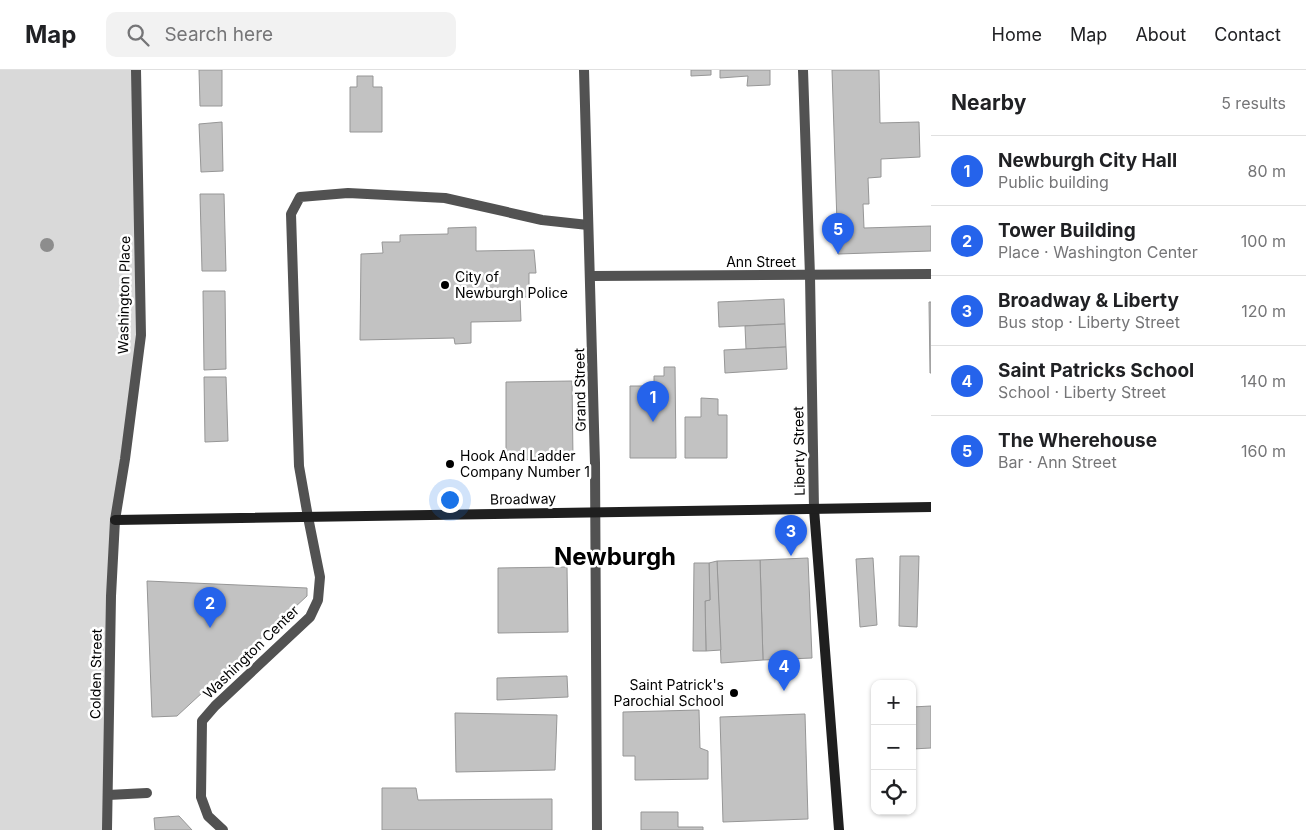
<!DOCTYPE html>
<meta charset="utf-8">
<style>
body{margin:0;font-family:Inter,sans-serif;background:#f2f2f2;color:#202124}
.controls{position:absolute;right:15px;bottom:15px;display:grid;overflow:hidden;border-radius:10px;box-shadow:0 1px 4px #0004}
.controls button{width:45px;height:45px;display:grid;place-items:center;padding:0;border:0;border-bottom:1px solid #e0e0e0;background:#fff;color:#202124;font:25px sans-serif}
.you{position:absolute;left:449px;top:429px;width:18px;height:18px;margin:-12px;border:4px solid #fff;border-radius:50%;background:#1a73e8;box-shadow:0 0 0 8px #1a73e833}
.badge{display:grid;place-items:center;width:32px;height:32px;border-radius:50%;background:#2563eb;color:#fff;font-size:16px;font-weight:700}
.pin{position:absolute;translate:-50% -41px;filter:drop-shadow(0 1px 2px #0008)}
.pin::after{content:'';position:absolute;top:26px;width:18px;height:15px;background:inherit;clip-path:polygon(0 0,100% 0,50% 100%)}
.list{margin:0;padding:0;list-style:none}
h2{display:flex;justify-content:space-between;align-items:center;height:65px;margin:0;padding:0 20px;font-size:21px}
h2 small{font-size:16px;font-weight:400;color:#757577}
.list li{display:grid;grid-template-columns:32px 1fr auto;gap:15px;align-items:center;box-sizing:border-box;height:70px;padding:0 20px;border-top:1px solid #e0e0e0}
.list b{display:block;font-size:19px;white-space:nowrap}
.list p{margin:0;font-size:16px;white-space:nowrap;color:#757577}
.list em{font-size:16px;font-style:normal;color:#757577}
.icon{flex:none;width:28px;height:28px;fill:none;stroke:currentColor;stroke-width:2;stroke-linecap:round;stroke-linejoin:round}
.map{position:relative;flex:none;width:931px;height:760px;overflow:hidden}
header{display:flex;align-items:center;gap:30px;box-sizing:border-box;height:70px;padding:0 25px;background:#fff;border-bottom:1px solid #e0e0e0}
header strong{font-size:24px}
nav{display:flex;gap:28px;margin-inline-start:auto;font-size:18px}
.search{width:350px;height:45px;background:#f2f2f2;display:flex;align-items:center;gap:12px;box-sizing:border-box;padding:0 18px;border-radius:10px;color:#757577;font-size:19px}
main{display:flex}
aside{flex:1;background:#fff}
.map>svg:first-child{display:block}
</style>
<header>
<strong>Map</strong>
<div class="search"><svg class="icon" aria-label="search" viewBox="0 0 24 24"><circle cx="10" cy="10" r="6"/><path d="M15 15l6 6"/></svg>Search here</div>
<nav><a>Home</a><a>Map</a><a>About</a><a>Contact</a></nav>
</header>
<main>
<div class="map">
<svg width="931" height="760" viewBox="0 0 931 760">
<rect width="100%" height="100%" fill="#fff"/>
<polygon fill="#d9d9d9" points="0,0 136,0 141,265 115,450 107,760 0,760"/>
<g fill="#c2c2c2" stroke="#969696">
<polygon points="199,0 222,0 222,36 200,36"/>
<polygon points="691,0 711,0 711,5 691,6"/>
<polygon points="720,0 770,0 770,15 747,16 748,6 720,8"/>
<polygon points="832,0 879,0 880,53 919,52 920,87 881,89 881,107 868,108 869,134 863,134 864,158 931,156 931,181 838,184"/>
<polygon points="357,6 373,6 373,17 382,17 382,62 350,62 350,17 357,17"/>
<polygon points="222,52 223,101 201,102 199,54"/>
<polygon points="200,124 224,124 226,201 202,201"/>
<polygon points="476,157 476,181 534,180 536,203 529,203 529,227 520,227 521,251 471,252 471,273 455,274 454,268 360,270 361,184 383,183 382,172 400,172 400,165 448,164 448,158"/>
<polygon points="203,221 225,221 226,299 204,300"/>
<polygon points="784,229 785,254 719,257 718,232"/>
<polygon points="929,232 931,232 931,303 930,303"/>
<polygon points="785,254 786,277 746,279 745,256"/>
<polygon points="786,277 787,299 725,303 724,280"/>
<polygon points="664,297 675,297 676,388 630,388 630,316 654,316 654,306 664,306"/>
<polygon points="204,307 226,307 228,371 205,372"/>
<polygon points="572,311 573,389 506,390 506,312"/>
<polygon points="701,328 718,329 718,345 727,345 727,388 685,388 685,347 701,347"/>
<polygon points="900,486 919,486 917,557 899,556"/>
<polygon points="808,488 812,588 763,590 760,490"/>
<polygon points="873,488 877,555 860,557 856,489"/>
<polygon points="760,490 763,590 721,593 717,491"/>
<polygon points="717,491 721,580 706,581 705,531 710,530 709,493"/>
<polygon points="694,493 709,493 710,530 705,531 706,581 693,581"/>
<polygon points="567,497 568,562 498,563 498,498"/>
<polygon points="147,511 307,518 307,526 177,646 152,647"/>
<polygon points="567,606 568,627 497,630 497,608"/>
<polygon points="931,636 931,678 912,679 912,637"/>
<polygon points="699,640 700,678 708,681 708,709 635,710 635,686 623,686 623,642"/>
<polygon points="455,643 557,645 555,700 456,702"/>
<polygon points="805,644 808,749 723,752 720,647"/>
<polygon points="382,718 416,718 418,730 552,729 552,760 382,760"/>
<polygon points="641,742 678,742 678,757 703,757 703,760 641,760"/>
<polygon points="179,746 192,760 155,760 154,748"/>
</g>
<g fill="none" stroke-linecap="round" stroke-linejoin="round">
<g stroke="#525252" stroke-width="10">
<polyline points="308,447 299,396 291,144 300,127 348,123 445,128 542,150 588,155"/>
<polyline points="108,725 147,723"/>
</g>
<g stroke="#525252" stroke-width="10">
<polyline points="584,0 595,393 597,760"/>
<polyline points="803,0 810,206 814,439"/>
<polyline points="591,206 931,204"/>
<polyline points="107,760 111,526 115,450 125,389 141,265 136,0"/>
<polyline points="223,760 208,746 201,727 202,651 215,636 310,547 318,530 320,507 308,447"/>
</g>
<g stroke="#1f1f1f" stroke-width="10">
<polyline points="814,439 839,760"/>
<polyline points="115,450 931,437"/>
</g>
</g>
<circle fill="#8d8d8d" cx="47" cy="175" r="7"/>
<g fill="#000" stroke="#fff" stroke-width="2">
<circle cx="445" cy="215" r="5"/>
<circle cx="450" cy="394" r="5"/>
<circle cx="734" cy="623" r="5"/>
</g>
<g text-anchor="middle" stroke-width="5" stroke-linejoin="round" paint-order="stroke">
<g font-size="14" fill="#000" stroke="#fff">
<text x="761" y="197">Ann Street</text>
<text transform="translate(124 225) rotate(-89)" y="5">Washington Place</text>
<text transform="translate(580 320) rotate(-91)" y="5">Grand Street</text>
<text transform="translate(799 381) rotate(-91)" y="5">Liberty Street</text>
<text transform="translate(523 429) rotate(-1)" y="5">Broadway</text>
<text transform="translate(251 582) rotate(-44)" y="5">Washington Center</text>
<text transform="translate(96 604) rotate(-89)" y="5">Сolden Street</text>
</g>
<g font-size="14" fill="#000" stroke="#fff" text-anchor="start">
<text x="455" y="212">City of<tspan x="455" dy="16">Newburgh Police</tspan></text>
<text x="460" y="391">Hook And Ladder<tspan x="460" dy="16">Company Number 1</tspan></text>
<text x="724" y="620" text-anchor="end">Saint Patrick's<tspan x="724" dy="16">Parochial School</tspan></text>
</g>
<g font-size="24" font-weight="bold" fill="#000" stroke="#fff">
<text x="615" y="495">Newburgh</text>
</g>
</g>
</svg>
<div class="controls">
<button>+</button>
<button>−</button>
<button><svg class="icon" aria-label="locate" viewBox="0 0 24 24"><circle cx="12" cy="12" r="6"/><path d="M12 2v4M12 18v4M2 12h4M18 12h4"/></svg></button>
</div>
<div class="you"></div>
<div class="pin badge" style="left:653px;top:352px">1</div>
<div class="pin badge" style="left:210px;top:558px">2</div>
<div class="pin badge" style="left:791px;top:486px">3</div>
<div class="pin badge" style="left:784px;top:621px">4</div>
<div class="pin badge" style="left:838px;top:184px">5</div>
</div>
<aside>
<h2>Nearby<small>5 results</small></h2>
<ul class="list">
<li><span class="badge">1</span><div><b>Newburgh City Hall</b><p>Public building</p></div><em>80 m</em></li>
<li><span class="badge">2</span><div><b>Tower Building</b><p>Place · Washington Center</p></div><em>100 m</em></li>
<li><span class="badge">3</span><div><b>Broadway &amp; Liberty</b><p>Bus stop · Liberty Street</p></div><em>120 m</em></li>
<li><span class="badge">4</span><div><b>Saint Patricks School</b><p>School · Liberty Street</p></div><em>140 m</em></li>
<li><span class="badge">5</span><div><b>The Wherehouse</b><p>Bar · Ann Street</p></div><em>160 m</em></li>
</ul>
</aside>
</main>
